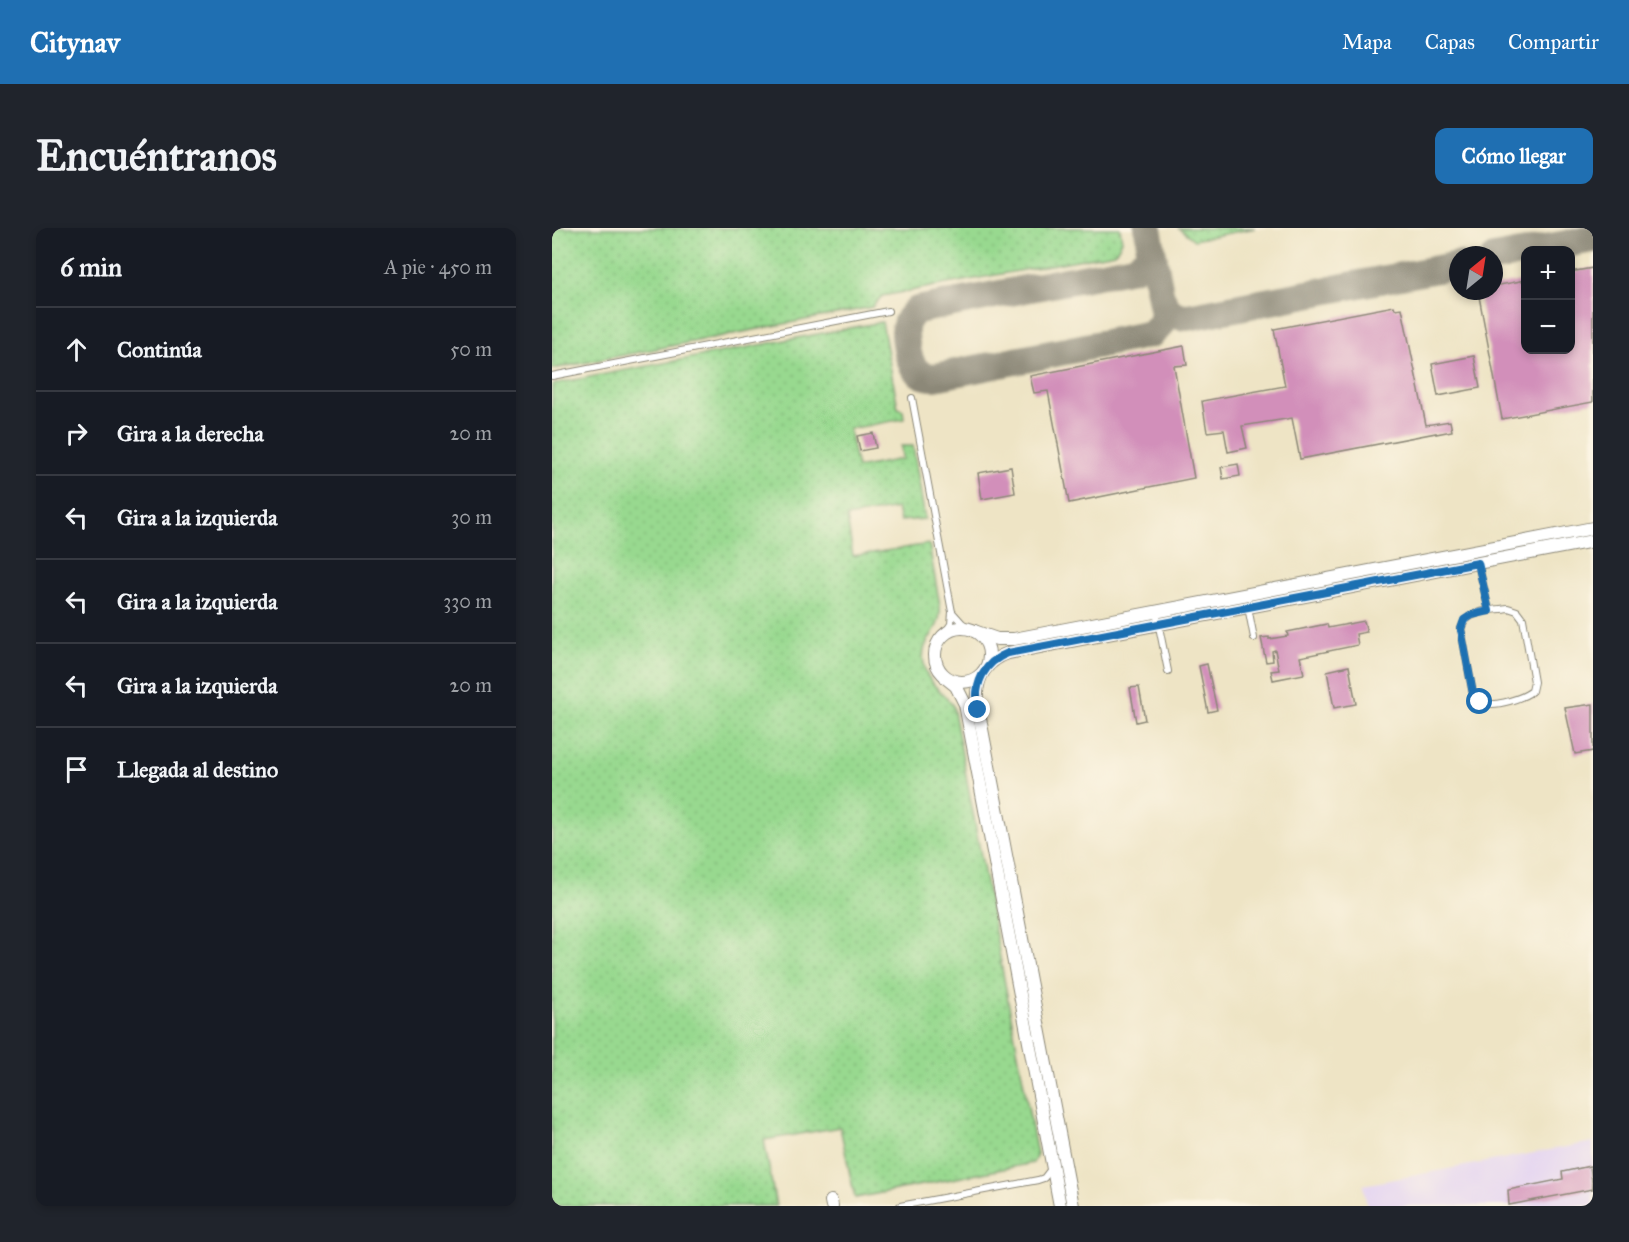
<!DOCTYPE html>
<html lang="es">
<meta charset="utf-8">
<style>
body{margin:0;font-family:"IM FELL Great Primer",serif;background:#20242c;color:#f1f3f6}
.controls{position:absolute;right:18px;top:18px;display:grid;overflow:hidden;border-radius:12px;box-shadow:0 3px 9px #0003}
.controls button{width:54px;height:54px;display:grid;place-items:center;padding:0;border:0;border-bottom:2px solid #363941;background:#171b24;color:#f1f3f6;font:30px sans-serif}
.compass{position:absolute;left:897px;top:18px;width:54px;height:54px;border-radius:50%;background:#171b24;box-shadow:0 3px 9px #0003;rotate:30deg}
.stop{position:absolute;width:18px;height:18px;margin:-14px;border:4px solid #1f6fb2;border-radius:50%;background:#fff}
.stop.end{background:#1f6fb2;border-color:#fff;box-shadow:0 2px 6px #0008}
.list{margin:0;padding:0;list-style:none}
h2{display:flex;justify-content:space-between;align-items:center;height:78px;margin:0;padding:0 24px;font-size:26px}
h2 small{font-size:20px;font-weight:400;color:#9ea1a6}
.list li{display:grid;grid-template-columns:39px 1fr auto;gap:18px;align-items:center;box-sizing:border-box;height:84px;padding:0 24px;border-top:2px solid #363941}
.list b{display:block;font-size:22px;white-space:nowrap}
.list em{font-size:20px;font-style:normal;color:#9ea1a6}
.icon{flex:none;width:33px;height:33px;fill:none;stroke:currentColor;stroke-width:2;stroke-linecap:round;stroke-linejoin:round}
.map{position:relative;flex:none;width:1041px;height:978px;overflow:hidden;border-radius:12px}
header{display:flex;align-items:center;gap:36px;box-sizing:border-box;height:84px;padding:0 30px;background:#1f6fb2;color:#fff}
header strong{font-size:28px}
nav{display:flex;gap:33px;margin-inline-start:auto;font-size:21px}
.intro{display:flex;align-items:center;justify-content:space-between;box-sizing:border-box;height:144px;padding:0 36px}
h1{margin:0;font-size:42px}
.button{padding:15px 27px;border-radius:12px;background:#1f6fb2;color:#fff;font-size:21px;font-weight:700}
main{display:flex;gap:36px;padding:0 36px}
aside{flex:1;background:#171b24;border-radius:12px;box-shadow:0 3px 9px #0003}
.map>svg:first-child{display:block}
</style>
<header>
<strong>Citynav</strong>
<nav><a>Mapa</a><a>Capas</a><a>Compartir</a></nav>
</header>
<div class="intro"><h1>Encuéntranos</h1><a class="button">Cómo llegar</a></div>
<main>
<aside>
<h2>6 min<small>A pie · 450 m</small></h2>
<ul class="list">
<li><svg class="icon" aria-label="ahead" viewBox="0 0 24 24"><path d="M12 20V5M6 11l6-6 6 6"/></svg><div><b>Continúa</b></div><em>50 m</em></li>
<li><svg class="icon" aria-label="right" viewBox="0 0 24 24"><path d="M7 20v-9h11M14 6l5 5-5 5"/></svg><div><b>Gira a la derecha</b></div><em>20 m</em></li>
<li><svg class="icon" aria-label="left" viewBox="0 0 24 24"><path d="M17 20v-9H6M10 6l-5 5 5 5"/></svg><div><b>Gira a la izquierda</b></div><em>30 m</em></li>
<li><svg class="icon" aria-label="left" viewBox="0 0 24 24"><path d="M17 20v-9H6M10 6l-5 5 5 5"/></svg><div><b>Gira a la izquierda</b></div><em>330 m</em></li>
<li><svg class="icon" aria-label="left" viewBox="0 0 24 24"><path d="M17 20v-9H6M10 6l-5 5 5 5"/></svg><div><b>Gira a la izquierda</b></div><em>20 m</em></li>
<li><svg class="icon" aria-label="arrive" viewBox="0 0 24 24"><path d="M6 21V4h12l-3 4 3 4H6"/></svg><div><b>Llegada al destino</b></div></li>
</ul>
</aside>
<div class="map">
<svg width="1041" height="978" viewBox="0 0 1041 978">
<defs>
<pattern id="green-dots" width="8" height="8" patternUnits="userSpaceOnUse" patternTransform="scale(1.5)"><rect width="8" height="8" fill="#98d98f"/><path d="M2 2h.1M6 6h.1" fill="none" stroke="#83ba7c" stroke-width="1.8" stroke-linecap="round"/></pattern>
</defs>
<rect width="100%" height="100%" fill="#fcf5e5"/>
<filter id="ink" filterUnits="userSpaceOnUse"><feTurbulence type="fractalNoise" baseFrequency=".0167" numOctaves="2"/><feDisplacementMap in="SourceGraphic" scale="12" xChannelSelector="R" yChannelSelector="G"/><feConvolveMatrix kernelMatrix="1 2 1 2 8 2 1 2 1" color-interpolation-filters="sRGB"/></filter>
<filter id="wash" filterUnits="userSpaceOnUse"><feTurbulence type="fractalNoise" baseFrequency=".008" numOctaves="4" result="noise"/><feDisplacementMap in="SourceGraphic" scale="24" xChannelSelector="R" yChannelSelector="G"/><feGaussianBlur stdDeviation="1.35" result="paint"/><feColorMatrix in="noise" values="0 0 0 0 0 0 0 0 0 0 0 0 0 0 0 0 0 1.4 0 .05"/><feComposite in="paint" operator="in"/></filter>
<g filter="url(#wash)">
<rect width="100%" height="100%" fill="#eee4c5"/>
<polygon fill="#e3d3f2" points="1041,914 1041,978 815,978 811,957"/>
<g fill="url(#green-dots)" stroke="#62825d" stroke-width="1.5">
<polygon points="0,0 568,0 570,13 563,25 330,68 320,79 0,141"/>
<polygon points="627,0 703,0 642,12"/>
<path d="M330 94 346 180 351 182 352 191 297 201 305 240 350 231 349 218H361L373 291 348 293 345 280 295 289 301 328 377 316C380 333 383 350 386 367 387 372 389 379 388 385 387 407 365 412 373 441 377 457 393 465 401 478L485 927 481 935 303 970 288 899 212 912 224 978H0V156Z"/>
</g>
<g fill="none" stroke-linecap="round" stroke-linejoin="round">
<g stroke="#8c8878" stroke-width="28">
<path d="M596 0 612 86 609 97 599 106 383 149C364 149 359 138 355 121 352 105 350 93 365 82L582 40 595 31 599 15"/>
<polyline points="982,22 1041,11"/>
<polyline points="942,30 974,24"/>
<path d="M611 72C615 84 624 89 636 89L906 37"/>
</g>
</g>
<g id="blocks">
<g fill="#d28fba">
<polygon points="1041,40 1041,174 950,191 926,63 942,63 942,58 974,52 974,122 1018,122 1018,44"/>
<polygon points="842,78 843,81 850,80 874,197 898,193 900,203 884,206 884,205 748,231 740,190 690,198 695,220 676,224 672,202 655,204 650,173 733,158 722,101"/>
<polygon points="632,118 635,137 622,138 642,250 517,275 496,163 482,165 478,148"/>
<polygon points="922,128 928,160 886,168 880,136"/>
<polygon points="321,205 324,220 308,223 305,208"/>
<polygon points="686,236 688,248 671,251 669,239"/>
<polygon points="459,239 463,265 430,271 426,245"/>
<polygon points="812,393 815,404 804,406 806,417 748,429 752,446 721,452 719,443 727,442 723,422 720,423 721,433 714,434 709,410 717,409 717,411 736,408 735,404 775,396 776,400"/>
<polygon points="655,436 665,482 656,484 647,438"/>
<polygon points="797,438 804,476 782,480 775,443"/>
<polygon points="587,459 593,492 584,494 578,460"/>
<polygon points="1041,476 1041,523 1023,526 1013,480"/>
<polygon points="1038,938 1041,961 957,977 956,962 1011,951 1010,944"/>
</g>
</g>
</g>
<g filter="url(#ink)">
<use href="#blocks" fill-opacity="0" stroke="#8c8878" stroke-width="1.5"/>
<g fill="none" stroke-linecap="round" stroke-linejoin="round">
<defs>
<g id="service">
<polyline points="0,148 336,83"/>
<polyline points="360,170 400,384 399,396 390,409"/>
<polyline points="926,335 937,383"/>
<polyline points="696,379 702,410"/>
<path d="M956 380 965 383 971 391 982 454 980 463C971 470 944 479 933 475 928 474 925 470 921 466L909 401C915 381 938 383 956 380Z"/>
<polyline points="604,384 616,443"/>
<polyline points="401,385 410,395 422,403"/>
<polyline points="348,978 486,952 492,950 499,941"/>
</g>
<g id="minor">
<circle cx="410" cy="427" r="27"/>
<polyline points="422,403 445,411 462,411 1041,300"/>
<polyline points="394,450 404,458 413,476 508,978"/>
<polyline points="279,973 280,978"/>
<path d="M521 978 425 475C423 451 434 433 456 425L1041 313"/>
</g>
</defs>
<use href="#service" stroke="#8c8878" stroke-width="8"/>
<use href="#minor" stroke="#8c8878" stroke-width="14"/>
<use href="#service" stroke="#fff" stroke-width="6"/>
<use href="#minor" stroke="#fff" stroke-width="12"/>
</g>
</g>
<g fill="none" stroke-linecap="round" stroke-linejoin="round" filter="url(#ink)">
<path stroke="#1f6fb2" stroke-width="8" d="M426 482C421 456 432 434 456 425L926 335 937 383 920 387 912 392 909 401 921 466 928 474"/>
</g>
</svg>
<div class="controls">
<button>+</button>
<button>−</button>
</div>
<svg class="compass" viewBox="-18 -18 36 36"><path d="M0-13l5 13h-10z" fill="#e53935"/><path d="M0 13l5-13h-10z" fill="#9ea1a6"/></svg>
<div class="stop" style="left:928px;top:474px"></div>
<div class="stop end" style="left:426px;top:482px"></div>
</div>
</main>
